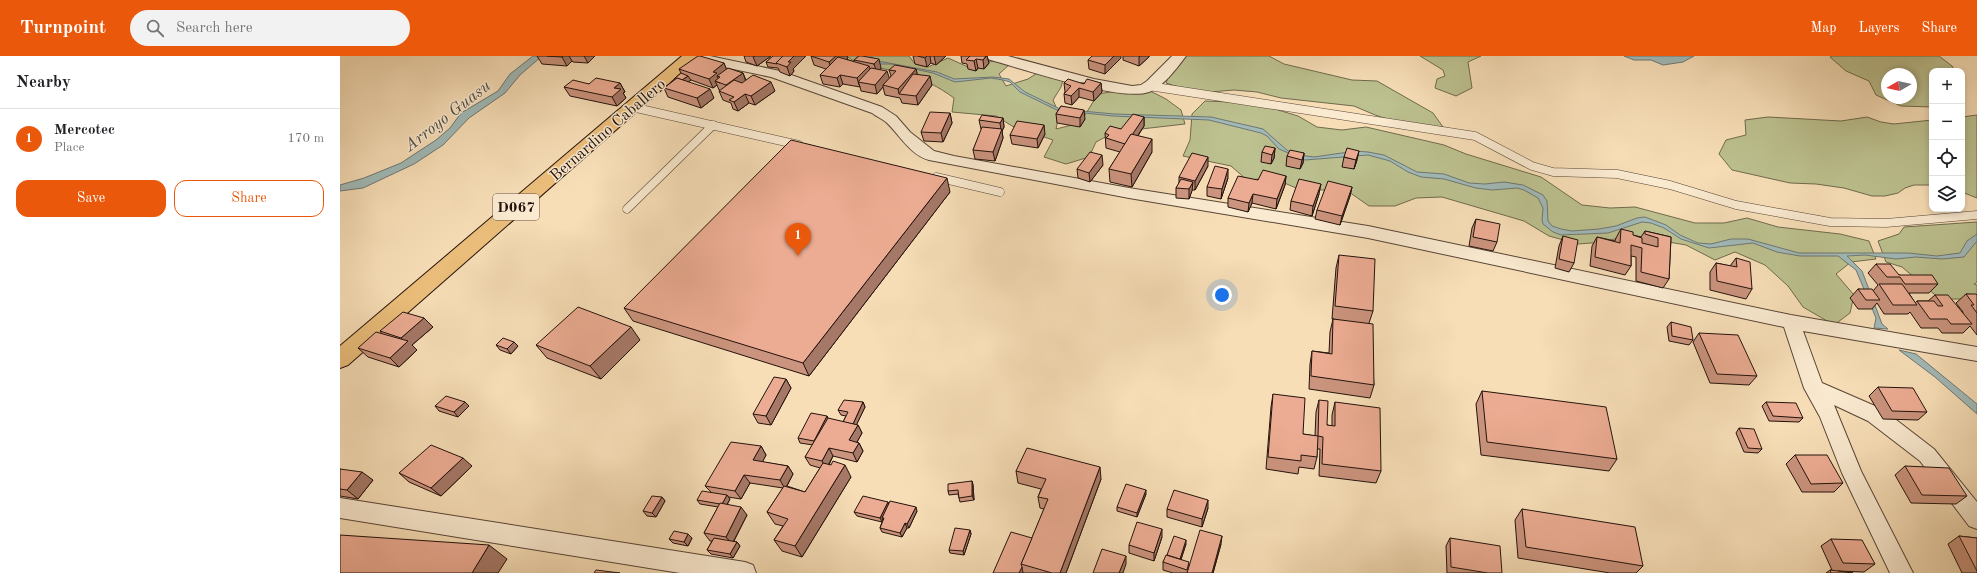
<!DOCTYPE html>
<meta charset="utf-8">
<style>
body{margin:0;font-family:"Old Standard TT",serif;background:#f2f2f2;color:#202124}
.controls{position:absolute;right:12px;top:12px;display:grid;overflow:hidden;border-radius:8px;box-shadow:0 2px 6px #0003}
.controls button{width:36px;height:36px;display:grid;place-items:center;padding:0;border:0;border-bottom:1px solid #e0e0e0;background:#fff;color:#202124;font:20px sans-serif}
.compass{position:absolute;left:1541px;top:12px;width:36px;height:36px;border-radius:50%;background:#fff;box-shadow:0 2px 6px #0003;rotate:261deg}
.you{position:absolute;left:882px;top:239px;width:14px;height:14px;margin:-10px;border:3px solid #fff;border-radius:50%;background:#1a73e8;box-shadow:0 0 0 6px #1a73e833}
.badge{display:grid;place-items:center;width:26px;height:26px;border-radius:50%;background:#ea580c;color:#fff;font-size:13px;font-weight:700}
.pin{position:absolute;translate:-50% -33px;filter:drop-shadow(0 1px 2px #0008)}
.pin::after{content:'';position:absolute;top:21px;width:14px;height:12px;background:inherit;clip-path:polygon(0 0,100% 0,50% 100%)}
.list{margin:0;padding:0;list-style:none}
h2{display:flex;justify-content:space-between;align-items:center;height:52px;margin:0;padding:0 16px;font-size:17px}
h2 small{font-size:13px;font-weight:400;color:#757577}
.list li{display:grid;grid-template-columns:26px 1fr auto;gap:12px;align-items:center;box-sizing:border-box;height:60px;padding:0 16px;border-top:1px solid #e0e0e0}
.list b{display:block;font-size:15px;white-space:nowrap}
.list p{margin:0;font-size:13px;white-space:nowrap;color:#757577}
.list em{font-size:13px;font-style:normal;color:#757577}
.actions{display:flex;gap:8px;padding:12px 16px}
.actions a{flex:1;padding:9px 0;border:1px solid #ea580c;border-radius:12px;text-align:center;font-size:14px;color:#ea580c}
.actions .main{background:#ea580c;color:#fff}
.icon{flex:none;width:22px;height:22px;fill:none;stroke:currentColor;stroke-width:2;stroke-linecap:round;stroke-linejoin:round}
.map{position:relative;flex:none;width:1637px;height:517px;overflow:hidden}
header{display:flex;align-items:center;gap:24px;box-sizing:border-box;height:56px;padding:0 20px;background:#ea580c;color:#fff}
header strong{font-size:19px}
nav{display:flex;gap:22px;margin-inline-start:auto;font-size:14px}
.search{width:280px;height:36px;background:#f2f2f2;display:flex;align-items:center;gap:10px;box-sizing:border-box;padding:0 14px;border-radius:22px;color:#757577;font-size:15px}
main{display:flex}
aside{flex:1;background:#fff}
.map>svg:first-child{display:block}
</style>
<header>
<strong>Turnpoint</strong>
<div class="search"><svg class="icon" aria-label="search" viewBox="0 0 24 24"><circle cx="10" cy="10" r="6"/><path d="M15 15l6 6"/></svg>Search here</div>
<nav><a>Map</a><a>Layers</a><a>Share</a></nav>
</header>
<main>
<aside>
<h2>Nearby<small></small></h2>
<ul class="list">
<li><span class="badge">1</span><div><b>Mercotec</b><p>Place</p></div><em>170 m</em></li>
</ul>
<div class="actions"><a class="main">Save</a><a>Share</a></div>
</aside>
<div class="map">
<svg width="1637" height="517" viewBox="0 0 1637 517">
<rect width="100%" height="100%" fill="#f7deb7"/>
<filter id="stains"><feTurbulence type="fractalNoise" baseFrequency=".005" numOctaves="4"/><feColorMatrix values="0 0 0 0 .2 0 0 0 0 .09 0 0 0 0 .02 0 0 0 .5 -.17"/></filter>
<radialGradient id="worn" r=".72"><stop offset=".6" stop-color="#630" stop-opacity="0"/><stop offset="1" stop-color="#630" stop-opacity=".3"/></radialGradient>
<g fill="#bcc18f" stroke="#706a4d" fill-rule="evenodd">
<path d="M507 0H569L575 8 588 11 608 2 628 11 650 5 671 7 659 18 666 30 688 23 705 12 725 17 721 31 713 44 719 58 716 73 740 67 758 38 782 34H808L826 43 841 54 845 68 775 76 756 86 749 101 726 108 704 101 713 84 672 70 656 60 612 56 614 42C599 31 582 22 563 17 550 13 516 10 507 0Z"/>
<polygon points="842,0 929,0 944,8 1012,24 1037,25 1093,57 1103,71 1081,74 1035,59 1014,50 941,42 917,36 894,34 870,36 848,34 826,27 834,8"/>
<polygon points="1080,0 1141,0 1128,6 1132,32 1116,40 1095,32 1097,23 1105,20 1103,14"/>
<path d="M1492 0H1599L1612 10 1615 15H1592V51L1561 50 1536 39 1529 25 1506 15 1490 1ZM1547 18H1571V42H1547Z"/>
<polygon points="865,45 915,47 958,60 977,71 1002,74 1026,71 1104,89 1126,98 1201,121 1242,149 1270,152 1295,151 1355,167 1384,167 1407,162 1438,171 1500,178 1529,185 1536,203 1511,206 1496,218 1514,239 1510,257 1494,269 1463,251 1448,230 1425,209 1395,196 1375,204 1346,189 1287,179 1265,186 1238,188 1209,180 1184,165 1102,141 1076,142 1055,150 1029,150 1009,136 956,132 933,122 907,124 891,110 843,100 850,84 852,58"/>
<polygon points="1637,59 1637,142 1622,136 1622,61"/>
<polygon points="1428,61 1501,65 1527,61 1541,66 1554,68 1592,64 1592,129 1574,129 1565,132 1558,137 1545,140 1532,140 1504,132 1476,128 1450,127 1392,114 1379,98 1386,84 1406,79 1405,64"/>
<polygon points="1637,166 1637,226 1634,228 1637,229 1637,243 1600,243 1562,211 1546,206 1538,185 1559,178 1564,171"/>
</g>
<g fill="#a1bab8" stroke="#6f7773">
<polygon points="193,0 202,0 180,19 165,37 129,62 103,89 74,108 23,132 0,135 0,129 24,122 61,107 96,84 110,72 121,57 158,35 170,18"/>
<polygon points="526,0 530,0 538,5 597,16 614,23 653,21 669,23 685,36 720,53 774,58 871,61 923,73 948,95 966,100 974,101 1016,95 1028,96 1044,99 1077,116 1104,118 1129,127 1145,128 1164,126 1183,129 1203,139 1207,145 1208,165 1212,170 1221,173 1232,175 1259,173 1276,170 1297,162 1305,161 1326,169 1340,179 1358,187 1371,188 1391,183 1408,183 1459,197 1568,197 1597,200 1620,197 1627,185 1637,178 1637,185 1624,201 1602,203 1576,201 1556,203 1525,199 1507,200 1522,215 1542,268 1548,273 1534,272 1536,262 1516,214 1498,200 1460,200 1437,196 1413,187 1369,192 1341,183 1324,172 1311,167 1302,166 1268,177 1221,179 1213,176 1203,168 1202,164 1203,152 1198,142 1184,134 1177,132 1152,134 1136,132 1104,123 1081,121 1068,116 1050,105 1028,99 965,104 939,93 927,80 921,77 869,64 773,60 717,54 680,36 670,26 663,24 651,22 615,26 593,17 551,8 539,8 529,4"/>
<polygon points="1284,0 1354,0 1343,6 1323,9 1311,4 1294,4"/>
<polygon points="1559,294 1576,298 1637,348 1637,358 1595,321"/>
</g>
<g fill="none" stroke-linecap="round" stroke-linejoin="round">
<defs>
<g id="service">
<polyline points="809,30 1135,80 1192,110 1213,116 1277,118 1330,129 1396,149 1490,166 1546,167 1637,159"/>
<polyline points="292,51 459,89"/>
<polyline points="596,121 660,136"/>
<polyline points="287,153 373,69"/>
</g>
<g id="minor">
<path d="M355 0H370L440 15 542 51 556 60 570 76 594 95 614 100 789 132 1028 170 1451 259 1637 291V305L1463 275 1482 327 1542 353 1594 393 1637 446V473L1629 470 1580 405 1528 365 1494 349 1521 415 1573 517H1550L1502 417 1480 361 1464 332 1444 271 1028 182 789 142 589 104C570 99 559 78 546 66 542 63 536 60 532 57L431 21 355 5 353 2Z"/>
<path d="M645 0H668L754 23 792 30 801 29 807 25 832 0H846C837 12 823 31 809 36 779 46 681 12 647 3Z"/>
<polygon points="0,442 405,506 413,509 416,517 340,517 0,462"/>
</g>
<polygon id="primary" points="342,0 360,0 8,309 0,312 0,290"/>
</defs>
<use href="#service" stroke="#584536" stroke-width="9"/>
<use href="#minor" stroke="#584536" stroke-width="2"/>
<use href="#primary" stroke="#23120b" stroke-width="2"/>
<use href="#service" stroke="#faead0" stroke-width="8"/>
<use href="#minor" fill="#faead0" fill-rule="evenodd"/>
<use href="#primary" fill="#ecbf7c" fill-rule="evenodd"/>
</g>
<g fill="#cb947e" stroke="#23120b">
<polygon points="197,0 255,0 248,7 233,6 232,5 227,10 202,8"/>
<polygon points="404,0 431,0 417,10 406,6"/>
<polygon points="433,0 453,13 454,15 450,20 440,16 438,12 428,11 426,6"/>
<polygon points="471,0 508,2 506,3 514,6 514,4 519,0 541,12 540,14 549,22 551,20 549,14 576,13 577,18 592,29 578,49 562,47 560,42 545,39 543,31 537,38 521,35 520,31 503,28 500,31 483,28 480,19 486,13 474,9"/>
<polygon points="573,0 606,0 596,9 591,7 587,11 575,8"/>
<polygon points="621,0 647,0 649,7 644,13 638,12 636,15 628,13 627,8 622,7"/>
<polygon points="783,0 809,0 809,1 799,10 783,4"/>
<polygon points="781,2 765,18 749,13 748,4"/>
<polygon points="384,7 386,13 403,17 406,24 435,35 415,49 409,47 398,55 393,53 391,47 383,44 379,35 380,34 379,34 377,29 373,32 351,24 348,26 374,42 361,52 328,41 324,32 335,24 334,23 341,17 339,13"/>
<polygon points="280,27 285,36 283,37 286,42 277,50 230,40 224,31 249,28"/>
<polygon points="724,27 761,27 762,36 754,45 739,41 732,49 725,47 724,38 725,36"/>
<polygon points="721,50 745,63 740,71 717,67 716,58"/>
<polygon points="610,57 612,67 603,86 584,85 581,76"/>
<polygon points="804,61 804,70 798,80 812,96 792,131 770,126 769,113 780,96 766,92 765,77 781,73"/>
<polygon points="663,62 664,71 662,75 663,82 655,105 635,103 633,94 642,73 641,73 639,64"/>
<polygon points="705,78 698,92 672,88 670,79"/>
<polygon points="935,92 934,102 931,108 921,106 922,96"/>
<polygon points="964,97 963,107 960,113 946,110 947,100"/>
<polygon points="1004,101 1017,104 1014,113 1002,111"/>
<polygon points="763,109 750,126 738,122 737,113"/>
<polygon points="868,110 855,134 852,134 849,143 836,142 836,132 839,128 839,121"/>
<polygon points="946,120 945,129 936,153 912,147 908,156 888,151 888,142 918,124"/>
<polygon points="888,122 881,143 867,140 867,131"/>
<polygon points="1012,131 1010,140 1000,169 975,163 977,154"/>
<polygon points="610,136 469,320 293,265 284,252"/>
<polygon points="979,138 972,160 950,154 951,145"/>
<polygon points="1136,163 1157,186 1153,195 1129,190 1132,172"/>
<polygon points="1281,173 1293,179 1301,181 1305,175 1331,181 1329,223 1323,232 1296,225 1296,201 1291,200 1291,210 1285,219 1250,210 1252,190 1257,181 1275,185 1276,182"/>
<polygon points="1223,180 1234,207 1229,216 1215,212 1219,190"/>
<polygon points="999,199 1033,255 1029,267 1034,329 1030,342 969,333 970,308 972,295 989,297 990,276 993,263 998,264 992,263 996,212"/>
<polygon points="1396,202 1412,233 1406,243 1370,234 1370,216 1376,207 1390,210"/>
<polygon points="1536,208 1559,219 1598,228 1589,237 1569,237 1575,247 1577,245 1588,245 1595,239 1623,257 1623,256 1616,247 1626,238 1637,239 1637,279 1630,270 1623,277 1602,277 1598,272 1581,272 1570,256 1568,258 1544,258 1537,247 1532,253 1518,253 1510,242 1518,233 1533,235 1538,229 1528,217"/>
<polygon points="84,262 93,271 72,289 77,294 59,311 28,301 18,292 42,278 40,275"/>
<polygon points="1331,266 1353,284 1349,289 1329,285 1327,271"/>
<polygon points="1359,277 1417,320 1409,329 1370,327 1353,286"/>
<polygon points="300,284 261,323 207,302 196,289"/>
<polygon points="174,286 178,290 171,298 160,294 156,289"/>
<polygon points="446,323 451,332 431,369 418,367 413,358"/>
<polygon points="1538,331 1587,356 1578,364 1543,363 1529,340"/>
<polygon points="1142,335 1277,403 1269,415 1141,399 1136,348"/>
<polygon points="933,338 963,378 975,380 976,356 979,344 987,369 992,370 992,359 995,346 1041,415 1036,427 979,420 980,393 977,393 977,401 974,413 959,411 958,418 926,413 931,351"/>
<polygon points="125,346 129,350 118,361 99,355 95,350"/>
<polygon points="523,346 525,351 516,369 518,369 522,377 517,386 519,387 523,395 517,406 493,400 489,409 511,421 462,501 442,495 434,484 443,470 435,468 427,456 443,432 410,427 401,443 388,441 390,443 387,449 407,459 394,485 397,486 400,490 393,502 371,498 367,494 372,485 370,485 364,477 378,451 360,448 357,444 371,436 365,430 421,390 426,399 422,406 448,410 453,418 447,430 465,436 480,412 470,409 465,401 473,389 460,387 458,382 487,360 488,363 503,366 506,360 501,359 498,354"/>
<polygon points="1426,346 1463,362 1459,366 1429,365 1422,350"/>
<polygon points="1399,372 1422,393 1418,397 1404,396 1396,377"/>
<polygon points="1455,399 1503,427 1494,436 1462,436 1446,408"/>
<polygon points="132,410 101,440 69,426 59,417"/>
<polygon points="1565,410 1627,440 1616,448 1571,447 1555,419"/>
<polygon points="0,413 33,424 18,443 0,440"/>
<polygon points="676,415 761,423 726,517 653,517 692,482 704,453 700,452 698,441 701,433 678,427"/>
<polygon points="632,425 633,429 634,444 620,446 618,438 609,439 608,435"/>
<polygon points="806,438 797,461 777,455 777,451"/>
<polygon points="322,441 325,445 316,461 307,460 303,455"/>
<polygon points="548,446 549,448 577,455 569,472 567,472 562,481 542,476 540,472 542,466 517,460 514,456"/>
<polygon points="868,452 862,471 827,461 827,453"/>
<polygon points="1182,453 1303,510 1296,517 1270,517 1178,502 1175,464"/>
<polygon points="630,474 631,478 624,499 610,497 609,494"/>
<polygon points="1619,480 1637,482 1637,517 1622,517 1608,488"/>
<polygon points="822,481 814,505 789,497 789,489"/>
<polygon points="352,482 348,490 333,487 329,483"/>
<polygon points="1110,482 1162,517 1107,517 1106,490"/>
<polygon points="1491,483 1535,508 1524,516 1498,515 1513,517 1486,517 1490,514 1492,514 1481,490"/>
<polygon points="846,488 841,503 849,510 881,488 873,517 833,517 823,514 823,506 827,499"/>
</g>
<g fill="#a57867" stroke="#23120b">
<polygon points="223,0 229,0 232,5 227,10 222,1"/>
<polygon points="244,0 255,0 248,7"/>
<polygon points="415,0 431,0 417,10 413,1"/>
<polygon points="454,0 466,0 453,13 454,15 450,20 447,11 441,8"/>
<polygon points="496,0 507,0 508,2 492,15 489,6"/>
<polygon points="587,0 590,0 591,7 587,11 585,2"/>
<polygon points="594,0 606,0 596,9"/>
<polygon points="646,0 647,0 649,7 644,13 643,4"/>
<polygon points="774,0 781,0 781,2 765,18 765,9"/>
<polygon points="800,0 809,0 809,1 799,10 799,1"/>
<polygon points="539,3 541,12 537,17 534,8"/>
<polygon points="636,3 638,12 636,15 634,5"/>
<polygon points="384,7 388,17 380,21 377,20 380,27 375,25 377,29 373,32 369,23 373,16"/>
<polygon points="529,10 532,19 518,26 520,31 517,22"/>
<polygon points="576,13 578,22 559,38 558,33"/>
<polygon points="547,15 550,24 543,29 543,31 537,38 535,29"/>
<polygon points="403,17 406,26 389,38 386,29"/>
<polygon points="500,19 503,28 500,31 497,22"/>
<polygon points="348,20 351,24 343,30 341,25"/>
<polygon points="590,20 592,29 578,49 576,40"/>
<polygon points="431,26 435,35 415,49 411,40"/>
<polygon points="280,27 285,36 283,37 286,42 277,50 272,41 274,32"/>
<polygon points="761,27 762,36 754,45 753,36"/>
<polygon points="739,32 739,41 732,49 731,40"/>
<polygon points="370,33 374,42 361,52 357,42"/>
<polygon points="405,38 409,47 398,55 394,46"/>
<polygon points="744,54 745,63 740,71 740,62"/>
<polygon points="610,57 612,67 603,86 601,77"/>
<polygon points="804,61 804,70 786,97 785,88"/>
<polygon points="663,62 664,71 662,75 663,82 655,105 653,96 661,74 660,67"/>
<polygon points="704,69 705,78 698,92 697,83"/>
<polygon points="812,83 812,96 792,131 791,118"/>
<polygon points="935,92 934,102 931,108 932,99"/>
<polygon points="1019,95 1017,104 1014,113 1016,104"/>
<polygon points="964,97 963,107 960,113 962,104"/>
<polygon points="762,99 763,109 750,126 749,117"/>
<polygon points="868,101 868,110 855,134 855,125"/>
<polygon points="888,113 888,122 881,143 882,133"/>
<polygon points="946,120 945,129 936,153 937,143"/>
<polygon points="607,122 610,136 469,320 463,307"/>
<polygon points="853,126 852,135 849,143 849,133"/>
<polygon points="981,128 979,138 972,160 973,150"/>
<polygon points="1012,131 1010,140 1000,169 1002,160"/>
<polygon points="913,138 912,147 908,156 909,147"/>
<polygon points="84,262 93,271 72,289 77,294 59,311 50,302 66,287 61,282"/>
<polygon points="291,271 300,284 261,323 250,310"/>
<polygon points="174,286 178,290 171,298 167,293"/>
<polygon points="446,323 451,332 431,369 426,360"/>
<polygon points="125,346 129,350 118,361 114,356"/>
<polygon points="523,346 525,351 515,372 513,368"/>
<polygon points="487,360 489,364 476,389 474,385"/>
<polygon points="518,369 522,377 513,393 509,384"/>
<polygon points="519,387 523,395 517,406 513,397"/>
<polygon points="421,390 426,399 419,413 413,404"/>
<polygon points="489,392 493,400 486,413 482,405"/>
<polygon points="123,402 132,410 101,440 91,432"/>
<polygon points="505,409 511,421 462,501 455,490"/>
<polygon points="448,410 453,418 445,433 440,424"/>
<polygon points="760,411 761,423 726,517 720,517"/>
<polygon points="22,416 33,424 18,443 7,434"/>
<polygon points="404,419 410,427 401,443 395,435"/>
<polygon points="632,425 633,429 634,444 632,440"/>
<polygon points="806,434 806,438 797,461 797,457"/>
<polygon points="387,439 390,443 385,452 382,448"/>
<polygon points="322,441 325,445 316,461 312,457"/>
<polygon points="868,444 868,452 862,471 862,463"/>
<polygon points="548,446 550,450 542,462 543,465 542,466 540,462"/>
<polygon points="401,451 407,459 392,488 386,481"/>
<polygon points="576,451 577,455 569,472 567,468"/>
<polygon points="565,467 567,472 562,481 560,477"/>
<polygon points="822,473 822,481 814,505 814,497"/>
<polygon points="630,474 631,478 624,499 623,495"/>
<polygon points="348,478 352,482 348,490 344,486"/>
<polygon points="882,480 881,488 873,517 872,517"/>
<polygon points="846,484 846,488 839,510 839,507"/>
<polygon points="397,486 400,490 393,502 390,498"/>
<polygon points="149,489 167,503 158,517 132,517"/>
<polygon points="786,500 786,508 783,517 779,517"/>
<polygon points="682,511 683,517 679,517"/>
</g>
<g fill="#ecac93" stroke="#23120b">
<polygon points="207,0 223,0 222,1"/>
<polygon points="358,0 360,0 384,7 373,16 377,17 369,23 339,13"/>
<polygon points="433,0 443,0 436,7 437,8 426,6"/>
<polygon points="443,0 454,0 448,6 451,6 447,11 436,7"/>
<polygon points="471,0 496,0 489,6"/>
<polygon points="519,0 522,0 539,3 534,8 514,4"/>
<polygon points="578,0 587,0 585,2"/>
<polygon points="630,0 646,0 643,4 636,3 634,5 626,4"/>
<polygon points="752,0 774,0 765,9 748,4"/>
<polygon points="498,1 529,10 517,22 500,19 497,22 480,19"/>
<polygon points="555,9 576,13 558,33 543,29 556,15 549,14"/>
<polygon points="388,12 403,17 386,29 375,25 380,21 377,20"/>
<polygon points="531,12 547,15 535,29 518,26"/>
<polygon points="341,17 348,20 342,24 337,22 335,23 334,23"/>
<polygon points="573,18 590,20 576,40 559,38"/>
<polygon points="413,19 431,26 411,40 405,38 394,46 389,44 394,41 379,35 394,24 402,27"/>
<polygon points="256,22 280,27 274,32 281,33 272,41 224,31 233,24 249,28"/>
<polygon points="337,22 370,33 357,42 324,32"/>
<polygon points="728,23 744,28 747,23 761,27 753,36 739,32 731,40 724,38 731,30 724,27"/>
<polygon points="721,50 744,54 740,62 716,58"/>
<polygon points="590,56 610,57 601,77 581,76"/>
<polygon points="793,58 804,61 792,79 791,78 785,88 766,82 769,79 765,77 770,70 781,73"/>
<polygon points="642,59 663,62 660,67 639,64"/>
<polygon points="677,65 704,69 697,83 670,79"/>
<polygon points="642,71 662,73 653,96 633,94"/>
<polygon points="791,78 812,83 791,118 769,113"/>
<polygon points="451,84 607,122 463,307 284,252"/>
<polygon points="925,90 935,92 932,99 922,96"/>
<polygon points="1007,92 1019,95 1016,104 1004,101"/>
<polygon points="950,94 964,97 962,104 947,100"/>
<polygon points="750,96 762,99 749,117 737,113"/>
<polygon points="852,97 868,101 855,125 839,121"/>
<polygon points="875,110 888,113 882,133 867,131"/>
<polygon points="923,114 946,120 937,143 913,138 909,147 888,142 898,120 918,124"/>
<polygon points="841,123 853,126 849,133 836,132"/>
<polygon points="959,123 981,128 973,150 951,145"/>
<polygon points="988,125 1012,131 1002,160 977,154"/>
<polygon points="1136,163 1160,168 1157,186 1133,181"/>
<polygon points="1281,173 1293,176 1293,179 1302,182 1302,187 1318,191 1318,182 1305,178 1305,175 1331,181 1329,223 1301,216 1302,192 1291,189 1291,210 1255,201 1257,181 1280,187"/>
<polygon points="1223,180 1238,184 1234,207 1219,203"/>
<polygon points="999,199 1035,203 1033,255 995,250"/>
<polygon points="1396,202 1410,206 1412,233 1377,225 1376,207 1397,211"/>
<polygon points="1536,208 1550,208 1559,219 1592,219 1598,228 1565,228 1560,221 1547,221"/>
<polygon points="1539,228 1562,228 1577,249 1553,249"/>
<polygon points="1518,233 1532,233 1540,244 1526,244"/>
<polygon points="1626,238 1636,238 1637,239 1637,257 1631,249 1634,249"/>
<polygon points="1595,239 1608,239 1632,268 1611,268 1607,263 1590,263 1577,245 1594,245 1598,250 1603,250"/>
<polygon points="238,251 291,271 250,310 196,289"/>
<polygon points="63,256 84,262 61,282 40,275"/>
<polygon points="993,263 1033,268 1034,329 971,320 972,295 992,298"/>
<polygon points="1331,266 1351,271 1353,284 1332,280"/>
<polygon points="36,276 68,285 50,302 18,292"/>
<polygon points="1359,277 1398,279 1417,320 1377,318"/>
<polygon points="163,282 174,286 167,293 156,289"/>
<polygon points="434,321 446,323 426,360 413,358"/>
<polygon points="1538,331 1573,332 1587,356 1552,355"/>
<polygon points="1142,335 1266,351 1277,403 1147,386"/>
<polygon points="933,338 965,342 963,378 978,380 979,344 988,345 987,369 995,370 995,346 1040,352 1041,415 982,408 983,381 978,380 977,401 961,399 961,405 928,401"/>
<polygon points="106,340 125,346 114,356 95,350"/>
<polygon points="504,344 523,346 513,368 503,366 508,356 498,354"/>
<polygon points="1426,346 1456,347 1463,362 1433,360"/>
<polygon points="471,357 487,360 474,385 458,382"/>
<polygon points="488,362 518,369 509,384 519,387 513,397 489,392 482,405 465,401"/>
<polygon points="1399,372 1414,373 1422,393 1408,392"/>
<polygon points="391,386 421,390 413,404 448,410 440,424 404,419 395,435 365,430"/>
<polygon points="91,389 123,402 91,432 59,417"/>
<polygon points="687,392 760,411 720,517 712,517 681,508 708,443 698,441 706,423 676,415"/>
<polygon points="1455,399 1487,399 1503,427 1471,428"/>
<polygon points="493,405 505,409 455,490 434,484 448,463 427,456 444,430 465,436 483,407 491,409"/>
<polygon points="1565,410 1609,412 1627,440 1582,439"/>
<polygon points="0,413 22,416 7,434 0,433"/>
<polygon points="632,425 632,440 619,442 618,434 608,435 608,428"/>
<polygon points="786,428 806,434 797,457 777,451"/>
<polygon points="834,434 868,444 862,463 827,453"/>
<polygon points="362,435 387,439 382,448 380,448 357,444"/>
<polygon points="312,440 322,441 312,457 303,455"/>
<polygon points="523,440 548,446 540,462 514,456"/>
<polygon points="550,445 576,451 567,468 565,467 560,477 540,472 544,462 542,462"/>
<polygon points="380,447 401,451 386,481 364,477"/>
<polygon points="1182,453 1295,471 1303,510 1186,491"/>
<polygon points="797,466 822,473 814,497 789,489"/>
<polygon points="615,472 630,474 623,495 609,494"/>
<polygon points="860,474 882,480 872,517 847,517"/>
<polygon points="334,475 348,478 344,486 329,483"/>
<polygon points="671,476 692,482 681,508 682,511 679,517 653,517"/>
<polygon points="0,479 149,489 132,517 0,517"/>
<polygon points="834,480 846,484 840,503 827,499"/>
<polygon points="1619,480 1637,482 1637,515"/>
<polygon points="374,482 397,486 390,498 367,494"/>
<polygon points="1110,482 1160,490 1162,517 1148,517 1111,511"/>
<polygon points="1491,483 1522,484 1535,508 1503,507"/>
<polygon points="762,493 786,500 779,517 753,517"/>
<polygon points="826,499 849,506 847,514 823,506"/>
<polygon points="256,514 280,517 254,517"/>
<polygon points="1490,514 1513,517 1491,517"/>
</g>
<g text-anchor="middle" stroke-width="3" stroke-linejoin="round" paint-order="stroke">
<rect fill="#faead0" stroke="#645346" stroke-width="1" x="153" y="138" width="46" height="26" rx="3"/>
<g font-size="15" font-weight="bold" fill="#23120b">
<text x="176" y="156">D067</text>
</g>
<g font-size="16" fill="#23120b" stroke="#faead0">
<text transform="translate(267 73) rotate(-41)" y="6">Bernardino Caballero</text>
</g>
<g font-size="17" font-style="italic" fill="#4f4d48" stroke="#faead0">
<text transform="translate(107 59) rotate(-38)" y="6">Arroyo Guasu</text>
</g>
</g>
<rect width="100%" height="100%" filter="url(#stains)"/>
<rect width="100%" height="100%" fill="url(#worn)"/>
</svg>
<div class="controls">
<button>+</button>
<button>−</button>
<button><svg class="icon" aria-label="locate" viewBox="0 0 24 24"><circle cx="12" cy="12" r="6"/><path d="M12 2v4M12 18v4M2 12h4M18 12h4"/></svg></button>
<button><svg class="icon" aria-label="layers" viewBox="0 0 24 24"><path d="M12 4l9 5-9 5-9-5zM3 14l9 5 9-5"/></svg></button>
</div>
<svg class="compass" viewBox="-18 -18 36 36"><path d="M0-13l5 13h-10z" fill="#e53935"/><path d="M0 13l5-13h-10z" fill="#757577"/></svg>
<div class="you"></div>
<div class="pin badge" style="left:458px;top:200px">1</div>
</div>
</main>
